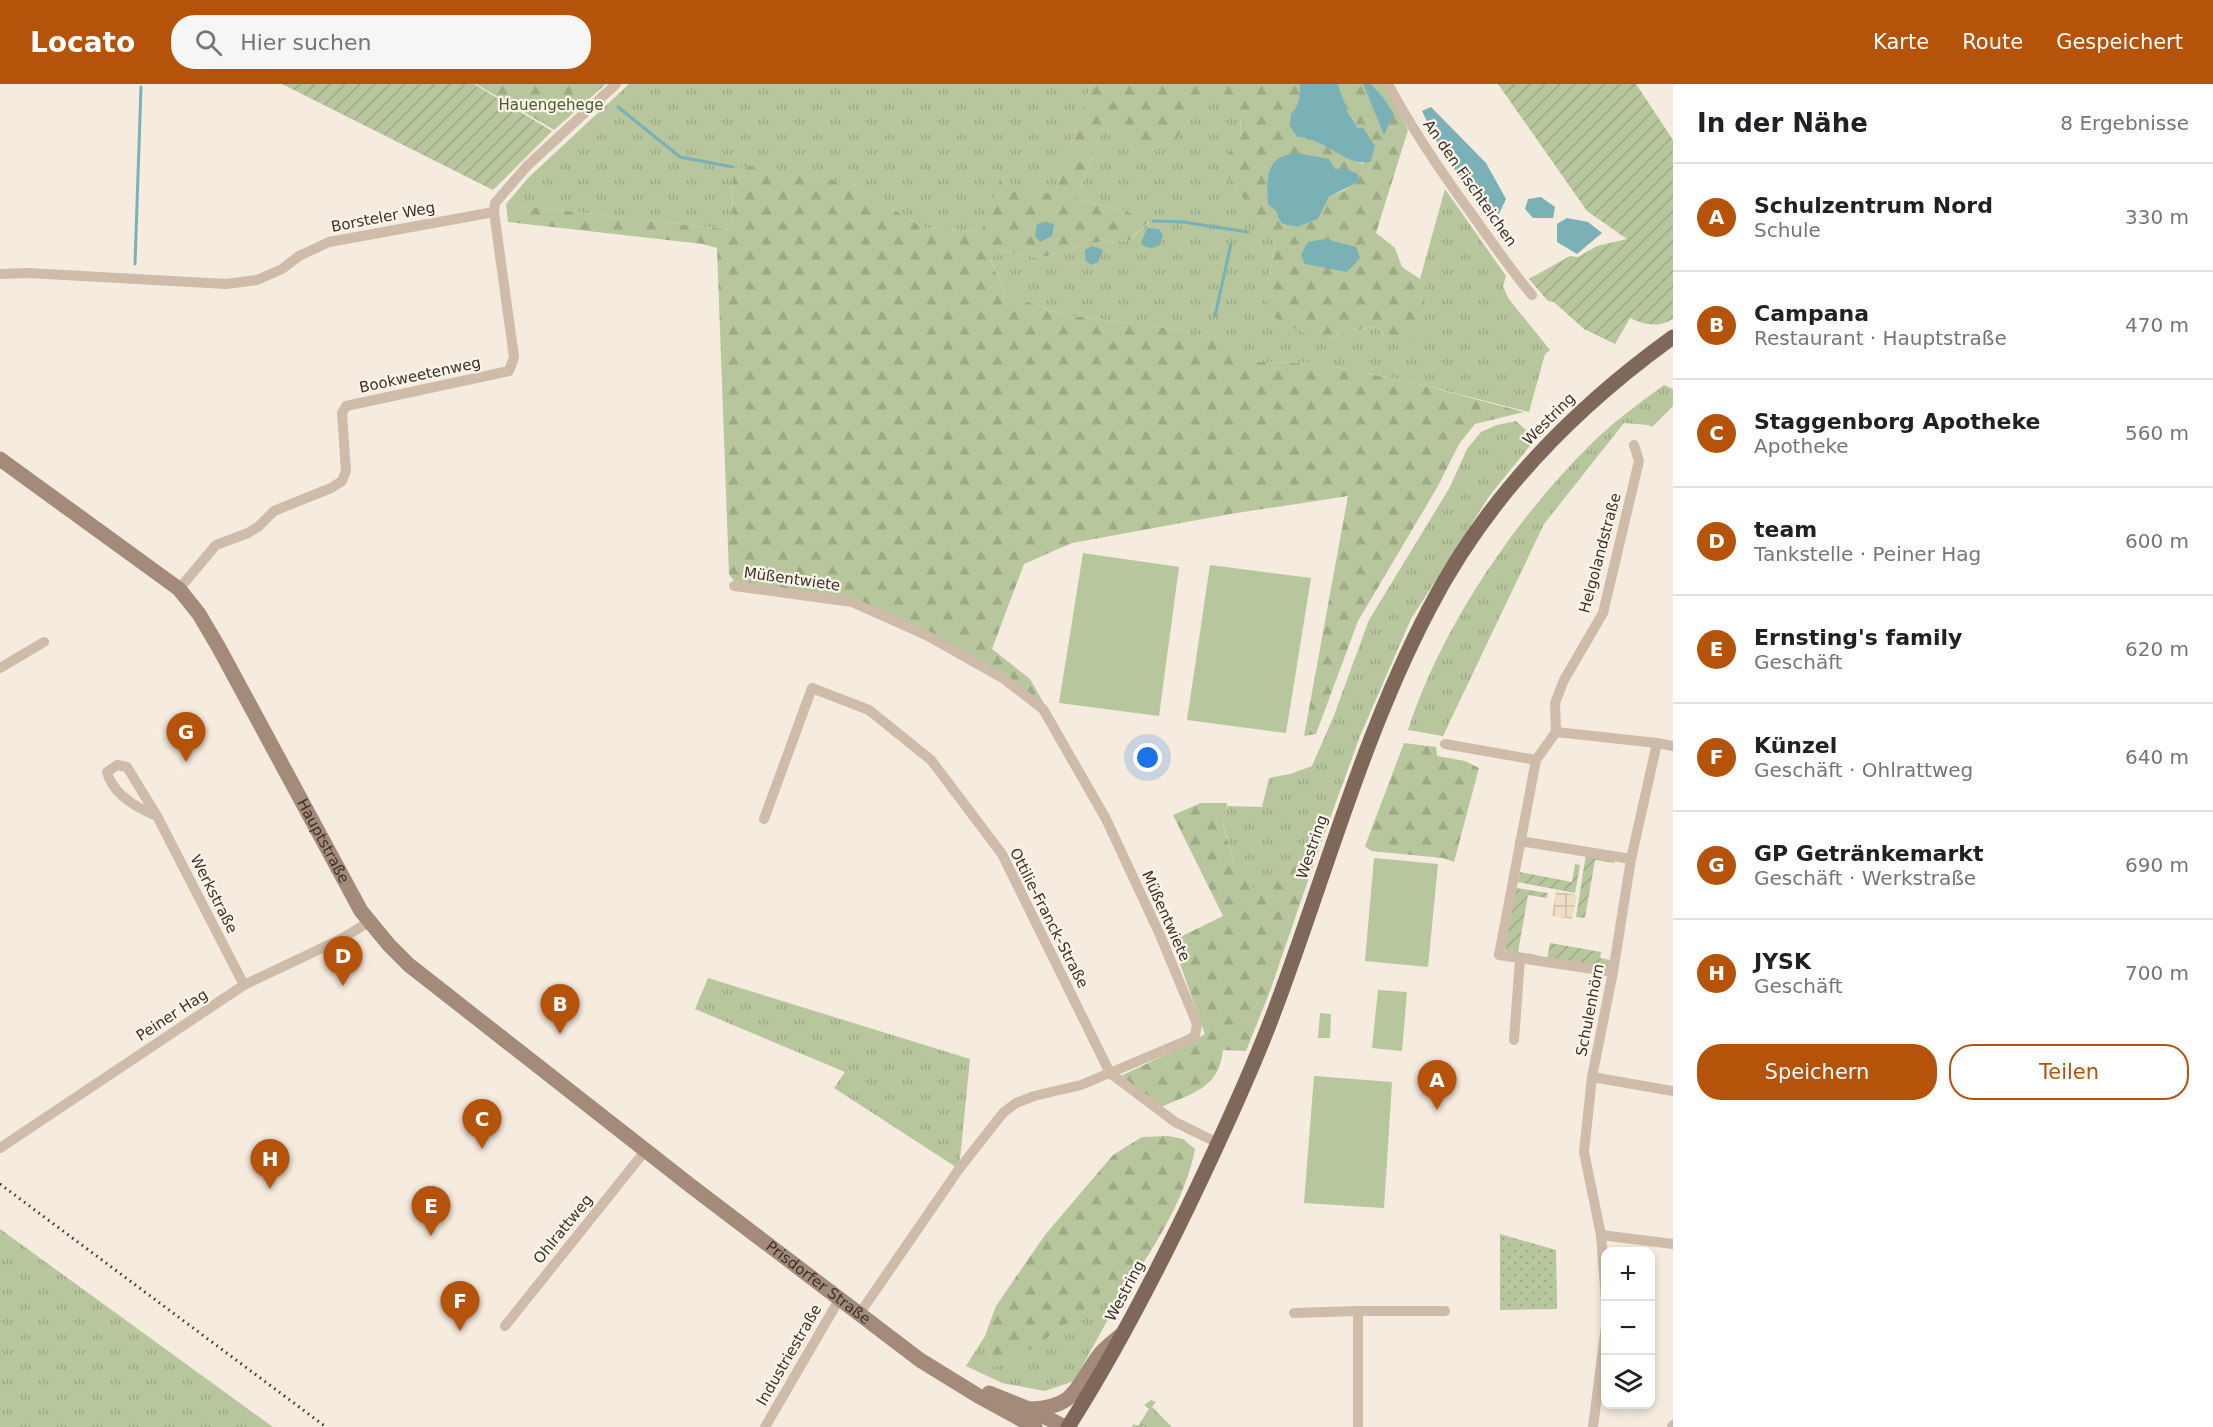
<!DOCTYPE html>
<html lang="de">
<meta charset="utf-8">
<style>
body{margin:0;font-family:"DejaVu Sans",sans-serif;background:#f6f6f6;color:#202124}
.controls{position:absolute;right:18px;bottom:18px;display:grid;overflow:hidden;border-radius:12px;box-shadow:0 3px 9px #0003}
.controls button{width:54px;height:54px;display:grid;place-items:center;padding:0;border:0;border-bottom:2px solid #e0e0e0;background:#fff;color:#202124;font:30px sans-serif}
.you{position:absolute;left:1148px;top:674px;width:21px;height:21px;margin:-15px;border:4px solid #fff;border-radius:50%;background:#1a73e8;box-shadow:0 0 0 9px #1a73e833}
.badge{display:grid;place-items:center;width:39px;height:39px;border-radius:50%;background:#b45309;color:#fff;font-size:20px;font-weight:700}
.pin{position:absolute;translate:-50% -50px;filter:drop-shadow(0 2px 3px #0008)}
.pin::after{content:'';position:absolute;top:32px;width:21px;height:18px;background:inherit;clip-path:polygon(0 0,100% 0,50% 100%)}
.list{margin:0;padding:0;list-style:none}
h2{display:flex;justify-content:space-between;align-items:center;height:78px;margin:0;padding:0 24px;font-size:26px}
h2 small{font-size:20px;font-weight:400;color:#757577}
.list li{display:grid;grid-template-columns:39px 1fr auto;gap:18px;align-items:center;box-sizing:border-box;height:108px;padding:0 24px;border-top:2px solid #e0e0e0}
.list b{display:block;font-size:22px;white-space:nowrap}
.list p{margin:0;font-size:20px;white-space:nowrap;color:#757577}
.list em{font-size:20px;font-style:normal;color:#757577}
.actions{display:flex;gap:12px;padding:18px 24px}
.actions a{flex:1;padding:14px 0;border:2px solid #b45309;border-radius:24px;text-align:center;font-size:21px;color:#b45309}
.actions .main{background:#b45309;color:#fff}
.icon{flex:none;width:33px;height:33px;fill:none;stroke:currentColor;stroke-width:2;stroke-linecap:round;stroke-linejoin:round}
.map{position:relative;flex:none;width:1673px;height:1343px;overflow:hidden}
header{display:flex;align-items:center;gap:36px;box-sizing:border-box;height:84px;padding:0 30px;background:#b45309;color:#fff}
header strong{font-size:28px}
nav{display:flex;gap:33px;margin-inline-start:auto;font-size:21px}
.search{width:420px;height:54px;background:#f6f6f6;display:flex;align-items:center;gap:15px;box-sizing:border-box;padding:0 21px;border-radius:24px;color:#757577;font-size:22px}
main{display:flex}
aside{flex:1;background:#fff}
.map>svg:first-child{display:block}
</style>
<header>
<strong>Locato</strong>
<div class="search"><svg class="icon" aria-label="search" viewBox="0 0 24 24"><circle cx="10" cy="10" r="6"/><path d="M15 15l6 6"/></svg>Hier suchen</div>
<nav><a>Karte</a><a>Route</a><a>Gespeichert</a></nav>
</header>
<main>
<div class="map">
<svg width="1673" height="1343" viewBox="0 0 1673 1343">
<defs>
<pattern id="grass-tufts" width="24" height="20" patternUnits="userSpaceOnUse" patternTransform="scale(1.5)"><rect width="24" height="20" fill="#b7c69c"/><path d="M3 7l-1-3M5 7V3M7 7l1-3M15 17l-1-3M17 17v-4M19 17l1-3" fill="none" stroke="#9eaa86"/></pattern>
<pattern id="forest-firs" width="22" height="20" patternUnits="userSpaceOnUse" patternTransform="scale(1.5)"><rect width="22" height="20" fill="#b7c69c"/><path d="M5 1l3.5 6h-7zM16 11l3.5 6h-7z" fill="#9eaa86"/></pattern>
<pattern id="park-dots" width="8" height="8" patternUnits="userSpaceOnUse" patternTransform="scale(1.5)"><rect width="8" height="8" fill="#b7c69c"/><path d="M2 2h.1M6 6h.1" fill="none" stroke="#9eaa86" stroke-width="1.8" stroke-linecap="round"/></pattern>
<pattern id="garden-furrows" width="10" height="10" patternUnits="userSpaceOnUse" patternTransform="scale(1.5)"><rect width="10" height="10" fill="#b7c69c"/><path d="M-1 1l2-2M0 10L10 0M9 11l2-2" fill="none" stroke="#9eaa86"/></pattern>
<pattern id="plaza-grid" width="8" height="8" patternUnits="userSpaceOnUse" patternTransform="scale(1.5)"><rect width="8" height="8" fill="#efddc4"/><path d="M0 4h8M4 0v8" fill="none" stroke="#cebea8"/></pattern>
</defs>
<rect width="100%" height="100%" fill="#f5ebdf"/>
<g fill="url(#grass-tufts)">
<polygon points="629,0 1091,0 1054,111 982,147 924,144 852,100 733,83 732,146 506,120 528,94"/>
<polygon points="1221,16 1241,30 1240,54 1232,100 1276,158 1265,211 1328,255 1351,246 1377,243 1387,255 1426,199 1420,195 1445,105 1506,192 1503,202 1508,214 1550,266 1545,270 1529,328 1411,298 1316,279 1258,278 1228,259 1181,246 1059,230 1005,209 990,174 1003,167 1040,174 1091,159 1130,156 1149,138 1125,127 1076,115 1102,45 1120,49 1137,69 1175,58 1200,19"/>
<path d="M1664 301 1673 305V322L1652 343 1648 341 1624 339 1544 440 1443 652 1408 646C1441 544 1513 438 1589 362 1612 339 1638 320 1664 301Z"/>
<polygon points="1516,337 1527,347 1533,358 1490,411 1411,535 1360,652 1314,779 1295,781 1255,807 1234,781 1223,739 1227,722 1262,723 1269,694 1290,690 1312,682 1333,634 1369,536 1450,403 1467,365 1481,348 1497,341"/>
<polygon points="708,894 970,975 959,1085 834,1004 845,988 695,925"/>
<polygon points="0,1145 273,1343 0,1343"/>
<polygon points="1104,1203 1117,1219 1074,1297 1045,1307 1002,1299 966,1282 985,1252 994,1283 1022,1271 1082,1230"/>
<polygon points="1151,1316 1156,1318 1152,1323 1172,1343 1132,1343 1133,1340 1138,1342 1149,1325 1144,1321"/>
</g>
<g fill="url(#forest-firs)" fill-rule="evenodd">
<polygon points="476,0 606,0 554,46"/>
<path d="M1091 0H1300V14L1297 23 1308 53C1327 61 1343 75 1364 80L1358 44 1348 29 1338 0H1363L1384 50 1382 12 1371 0H1385L1408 46 1376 149 1395 164 1402 183 1426 199 1421 252 1403 262 1387 255 1377 243 1351 246 1328 255 1303 249 1272 232 1265 211 1276 158 1232 100 1221 80 1240 54 1241 30 1220 17 1200 19 1175 58 1137 69 1120 49 1102 45 1076 115 1125 127 1149 137 1130 156 1091 159 1040 174 1003 167 990 175 1005 209 1059 230 1181 246 1228 259 1258 278 1316 279 1411 298 1524 328 1475 340 1459 360 1438 402 1358 537 1316 650 1304 652 1348 412 1230 430 1072 459 1024 480 992 565 1030 595 1046 623 852 515 734 497 729 490 717 164 703 160 508 138 506 120 732 146 733 83 765 82 852 100 924 144 982 147 1000 96 1054 111ZM1351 103 1329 113 1318 135 1296 143 1282 140 1278 134 1277 128Z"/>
<polygon points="1404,659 1436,663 1437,672 1465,677 1479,684 1454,778 1443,774 1371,767 1365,762"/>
<path d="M1201 719H1227L1223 740 1234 781 1255 806 1295 781 1314 779 1270 907 1246 967 1223 966C1219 1005 1192 1009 1161 1023L1121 992 1188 960 1205 950 1173 860 1176 855 1223 832 1173 731Z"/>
<path d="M1168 1052 1183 1055 1195 1065C1184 1121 1148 1172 1117 1219L1104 1204 1082 1230 1022 1271 994 1283 985 1252 996 1222 1045 1151 1113 1071 1142 1053Z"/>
</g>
<polygon fill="url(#park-dots)" points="1500,1150 1556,1166 1557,1225 1500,1226"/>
<g fill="url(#garden-furrows)">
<polygon points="282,0 474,0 552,47 493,106"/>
<path d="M1498 0H1636L1673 56V235C1658 244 1645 241 1630 234L1615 260 1584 245 1554 218 1548 217 1529 195 1570 172 1578 173 1597 162 1627 155 1587 127Z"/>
<polygon points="1586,770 1615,775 1614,779 1595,776 1585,834 1576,833"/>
<polygon points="1575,780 1580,781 1575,809 1518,798 1520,788 1572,798"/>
<polygon points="1516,804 1548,809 1547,814 1528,811 1518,868 1537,871 1536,874 1508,869 1505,865"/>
<polygon points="1550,859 1601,868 1600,874 1610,876 1608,884 1547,875"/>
</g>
<g fill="#b7c69c">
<polygon points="1083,469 1179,483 1159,632 1059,619"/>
<polygon points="1210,481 1311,494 1286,649 1187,636"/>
<polygon points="1374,774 1438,780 1428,883 1365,877"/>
<polygon points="1378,906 1407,908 1402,967 1372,964"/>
<polygon points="1320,929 1331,930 1330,954 1318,954"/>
<polygon points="1314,992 1392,998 1384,1124 1304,1119"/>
</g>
<polygon fill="url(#plaza-grid)" points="1556,807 1577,811 1572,835 1552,832"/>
<g fill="#7ab1b6">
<path d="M1300 0H1338L1348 29 1358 44H1363L1375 62 1371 77C1350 86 1324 53 1297 53L1290 42 1291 30C1300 20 1300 13 1300 0Z"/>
<polygon points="1363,0 1371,0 1382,12 1394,30 1384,51"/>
<polygon points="1431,23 1486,79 1506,115 1499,130 1470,108 1439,62 1422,27"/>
<path d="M1297 69 1329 75 1335 85 1344 84 1358 90 1359 97 1329 113 1318 135 1297 143 1282 140 1278 134 1277 128 1268 120C1266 94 1266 71 1297 69Z"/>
<polygon points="1541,113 1555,123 1553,134 1533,134 1525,125 1528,115"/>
<polygon points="1567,134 1588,138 1602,149 1577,170 1557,158 1557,140"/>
<polygon points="1044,138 1054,140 1052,152 1040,158 1035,152 1037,140"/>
<path d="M1147 144 1159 145 1163 151 1160 161C1153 164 1147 166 1141 159Z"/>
<polygon points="1325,155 1356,163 1360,174 1347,188 1305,180 1301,171 1308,158"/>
<polygon points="1092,162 1103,166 1098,178 1091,181 1085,176 1085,166"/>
</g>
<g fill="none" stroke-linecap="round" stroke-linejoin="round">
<g stroke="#7ab1b6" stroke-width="3">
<polyline points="618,23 680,73 733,83"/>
<polyline points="1153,137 1183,138 1248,148"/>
<polyline points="135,180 141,3"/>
<polyline points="1215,232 1231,160"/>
</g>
<g stroke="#cfbba9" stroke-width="10">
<path d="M1388 0C1412 45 1441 88 1471 129 1491 157 1510 185 1532 211"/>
<polyline points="0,190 28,189 226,200 257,196 282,185 299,172 329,158 494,128 495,119 527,82 616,0"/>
<polyline points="734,502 852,518 928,552 1004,595 1043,625 1106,735 1160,851 1197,940 1195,952 1188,956 1081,1001 1034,1012 1016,1019 1003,1029 959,1085 860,1229"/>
<polyline points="179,505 216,461 248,449 259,442 274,427 331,404 342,397 346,387 342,329 346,322 509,287 514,273 494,128"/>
<polyline points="0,584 44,558"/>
<polyline points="1556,648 1555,619 1564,596 1603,529 1639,377 1634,361"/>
<polyline points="1445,660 1536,676"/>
<path d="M157 732C137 724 113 711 107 688L117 681 127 683 157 732 244 901"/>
<polyline points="764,735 812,604 869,626 931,676 1002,770 1110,989 1175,1038 1218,1059"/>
<polyline points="1520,757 1631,775"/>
<polyline points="1613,888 1499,871 1536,676 1556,648 1657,659"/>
<polyline points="1514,956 1520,875"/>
<polyline points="1592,993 1673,1007"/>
<polyline points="0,1064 244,901 341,855 369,838"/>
<polyline points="1601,1151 1673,1160"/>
<polyline points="1606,1217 1601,1151 1584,1068 1592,993 1613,888 1631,775 1657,659 1673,662"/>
<polyline points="1358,1227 1445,1227"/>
<polyline points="1294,1229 1358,1227 1358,1343"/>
<polyline points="505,1242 645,1067"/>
<polyline points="765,1343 840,1214"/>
<polyline points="1593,1343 1606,1242"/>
<polyline points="1672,1343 1673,1341"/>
</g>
<g stroke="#a38a79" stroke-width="15">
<path id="s1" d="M0 375 179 505 199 530 219 564 361 827 389 861 409 881 691 1102 920 1276 980 1313 1035 1343"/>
<polyline points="989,1309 1029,1325 1065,1343"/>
<path d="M1031 1325C1078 1323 1076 1301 1100 1270 1106 1263 1114 1257 1121 1251"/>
</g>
<path stroke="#7f6759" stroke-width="15" d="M1068 1343C1117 1266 1159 1184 1198 1102 1225 1045 1252 987 1274 928 1325 793 1362 653 1429 525 1486 414 1573 325 1673 253"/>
<polyline stroke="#3c3029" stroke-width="3" stroke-dasharray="1.5 4.5" stroke-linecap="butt" points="0,1100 326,1343"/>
</g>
<g text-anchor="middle" stroke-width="4.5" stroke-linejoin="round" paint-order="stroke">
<g font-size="15" fill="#495d2a" stroke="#fcf5ec">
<text x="551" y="26">Hauengehege</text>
</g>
<g font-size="15" fill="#3c3029" stroke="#fcf5ec">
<text transform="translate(1470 99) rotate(55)" y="5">An den Fischteichen</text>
<text transform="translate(383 133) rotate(-11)" y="5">Borsteler Weg</text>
<text transform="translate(420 291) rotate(-12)" y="5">Bookweetenweg</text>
<text transform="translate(1549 335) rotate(-45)" y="5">Westring</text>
<text transform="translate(1600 469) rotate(-75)" y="5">Helgolandstraße</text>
<text transform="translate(792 495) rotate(8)" y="5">Müßentwiete</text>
<text dy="5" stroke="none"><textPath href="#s1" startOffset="512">Hauptstraße</textPath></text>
<text transform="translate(1312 763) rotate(-71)" y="5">Westring</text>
<text transform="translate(214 810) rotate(63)" y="5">Werkstraße</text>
<text transform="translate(1166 832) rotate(66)" y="5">Müßentwiete</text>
<text transform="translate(1049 834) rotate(63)" y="5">Ottilie-Franck-Straße</text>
<text transform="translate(1590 926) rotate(-79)" y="5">Schulenhörn</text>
<text transform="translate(172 931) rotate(-33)" y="5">Peiner Hag</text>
<text transform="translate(563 1145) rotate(-51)" y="5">Ohlrattweg</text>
<text dy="5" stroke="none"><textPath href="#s1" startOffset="1182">Prisdorfer Straße</textPath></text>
<text transform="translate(1125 1207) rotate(-62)" y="5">Westring</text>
<text transform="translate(789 1271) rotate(-60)" y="5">Industriestraße</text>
</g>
</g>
</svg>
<div class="controls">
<button>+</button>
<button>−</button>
<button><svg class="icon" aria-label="layers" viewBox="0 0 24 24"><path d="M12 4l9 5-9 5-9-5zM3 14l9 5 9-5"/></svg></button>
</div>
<div class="you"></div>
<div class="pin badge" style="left:1437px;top:1026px">A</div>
<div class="pin badge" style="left:560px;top:950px">B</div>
<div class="pin badge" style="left:482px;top:1065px">C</div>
<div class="pin badge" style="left:343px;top:902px">D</div>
<div class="pin badge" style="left:431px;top:1152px">E</div>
<div class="pin badge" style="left:460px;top:1247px">F</div>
<div class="pin badge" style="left:186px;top:678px">G</div>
<div class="pin badge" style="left:270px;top:1105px">H</div>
</div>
<aside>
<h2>In der Nähe<small>8 Ergebnisse</small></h2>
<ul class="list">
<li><span class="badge">A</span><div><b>Schulzentrum Nord</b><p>Schule</p></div><em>330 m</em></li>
<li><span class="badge">B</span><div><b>Campana</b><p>Restaurant · Hauptstraße</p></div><em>470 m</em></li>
<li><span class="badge">C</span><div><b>Staggenborg Apotheke</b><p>Apotheke</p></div><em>560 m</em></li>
<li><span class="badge">D</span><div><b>team</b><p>Tankstelle · Peiner Hag</p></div><em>600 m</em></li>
<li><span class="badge">E</span><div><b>Ernsting's family</b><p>Geschäft</p></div><em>620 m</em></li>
<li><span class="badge">F</span><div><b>Künzel</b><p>Geschäft · Ohlrattweg</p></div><em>640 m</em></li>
<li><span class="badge">G</span><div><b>GP Getränkemarkt</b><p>Geschäft · Werkstraße</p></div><em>690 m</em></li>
<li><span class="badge">H</span><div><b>JYSK</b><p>Geschäft</p></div><em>700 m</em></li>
</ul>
<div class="actions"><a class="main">Speichern</a><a>Teilen</a></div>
</aside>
</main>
